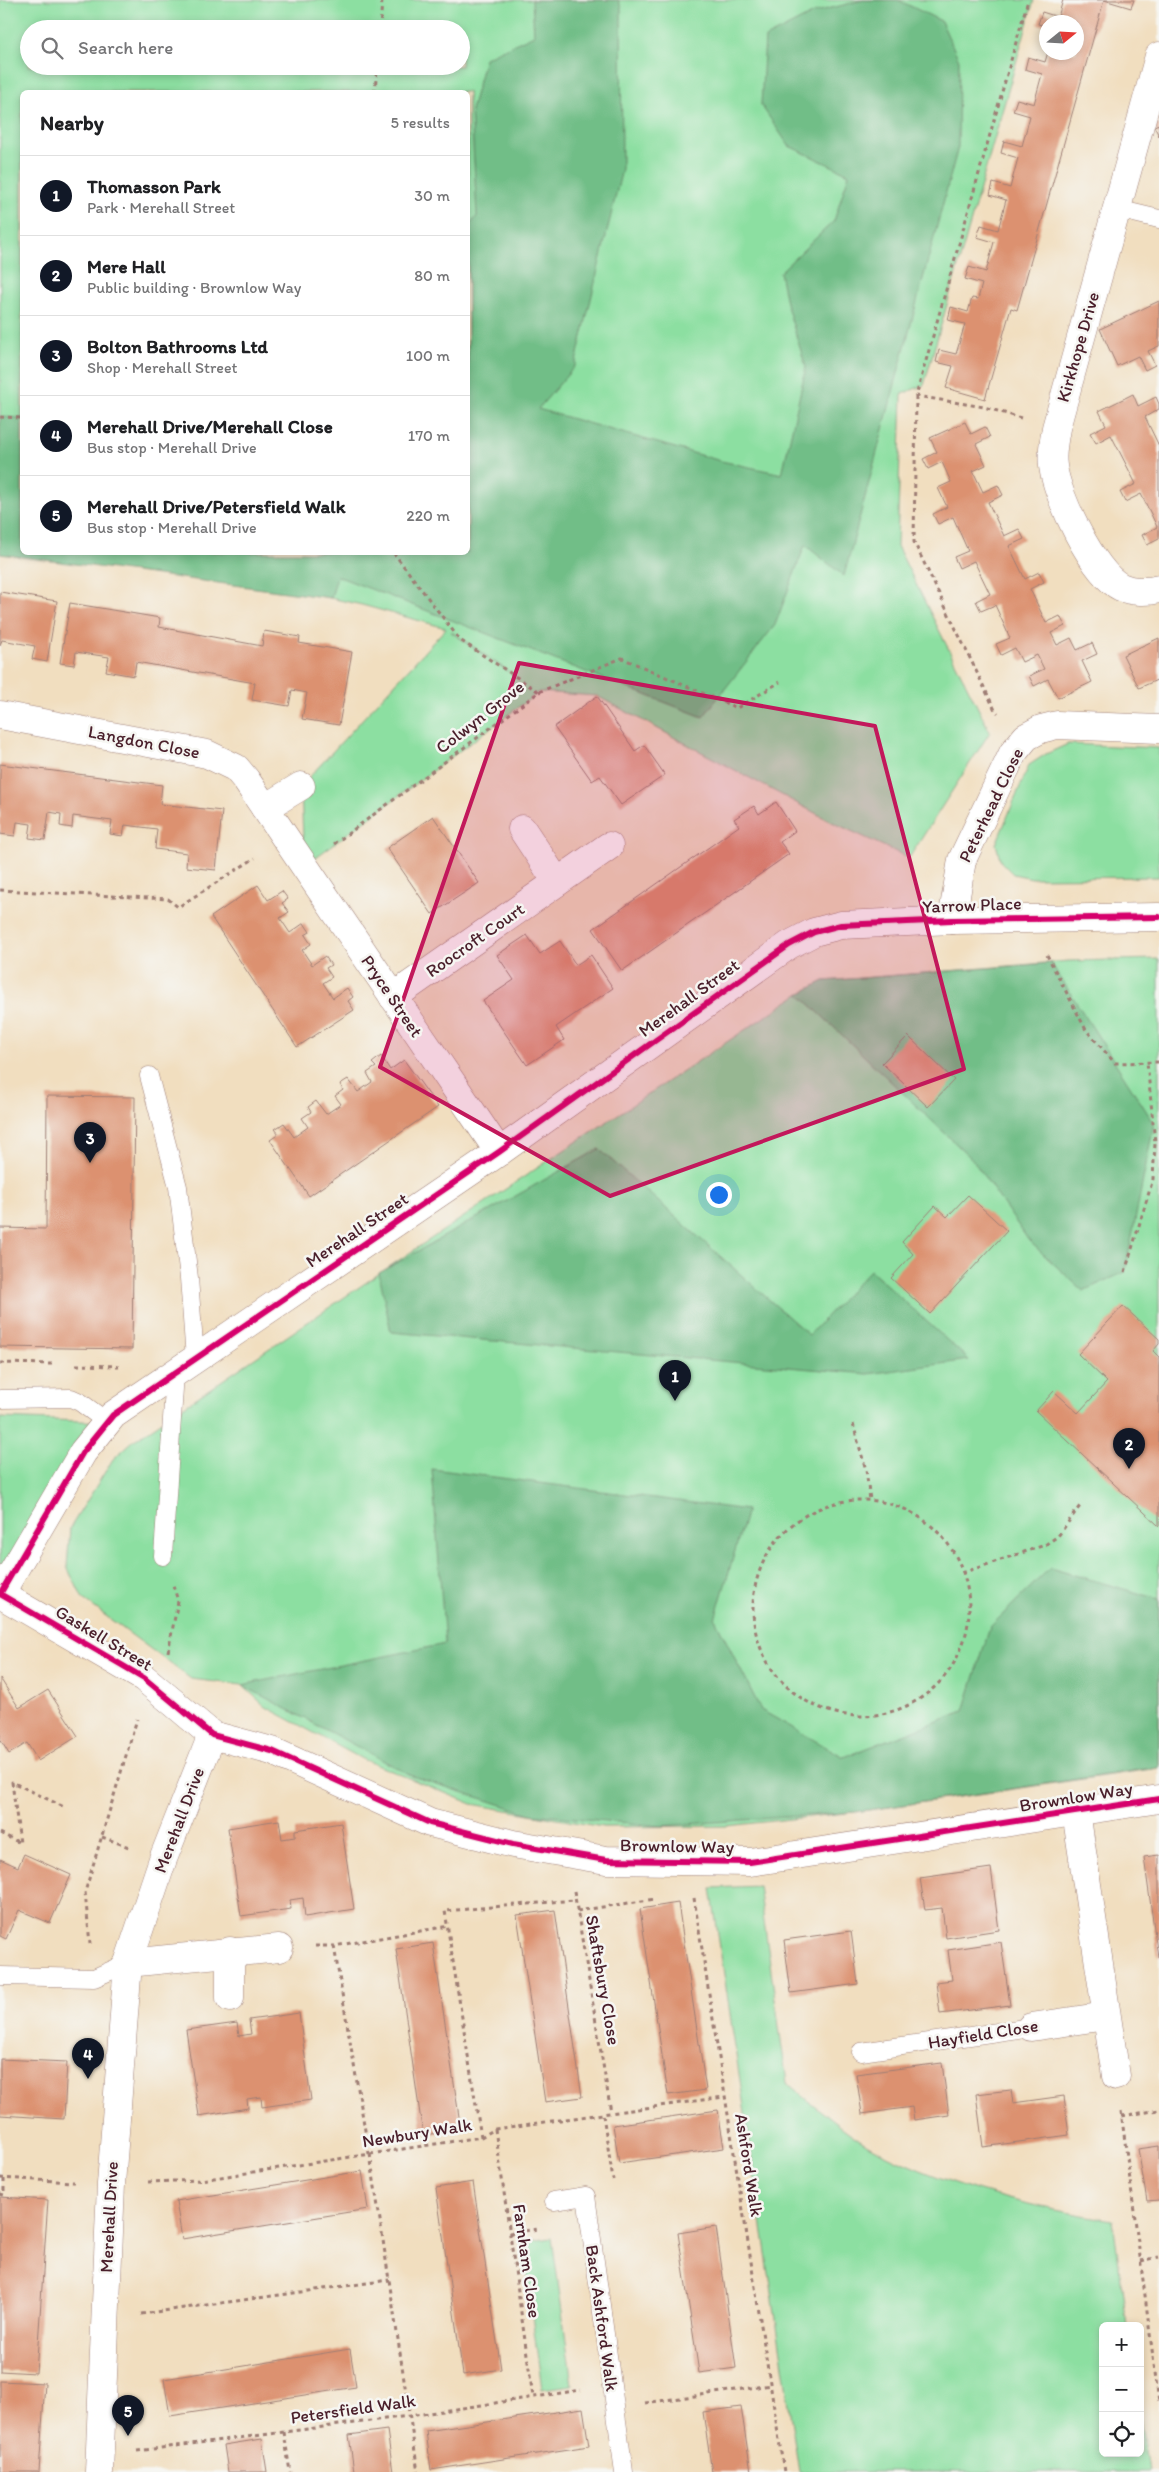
<!DOCTYPE html>
<meta charset="utf-8">
<style>
body{margin:0;font-family:Itim,sans-serif;background:#f6f6f6;color:#202124}
.controls{position:absolute;right:15px;bottom:15px;display:grid;overflow:hidden;border-radius:8px;box-shadow:0 2px 8px #0003}
.controls button{width:45px;height:45px;display:grid;place-items:center;padding:0;border:0;border-bottom:1px solid #e0e0e0;background:#fff;color:#202124;font:25px sans-serif}
.compass{position:absolute;left:1039px;top:15px;width:45px;height:45px;border-radius:50%;background:#fff;box-shadow:0 2px 8px #0003;rotate:72deg}
.you{position:absolute;left:718px;top:1194px;width:18px;height:18px;margin:-12px;border:4px solid #fff;border-radius:50%;background:#1a73e8;box-shadow:0 0 0 8px #1a73e833}
.badge{display:grid;place-items:center;width:32px;height:32px;border-radius:50%;background:#111827;color:#fff;font-size:16px;font-weight:700}
.pin{position:absolute;translate:-50% -41px;filter:drop-shadow(0 1px 2px #0008)}
.pin::after{content:'';position:absolute;top:26px;width:18px;height:15px;background:inherit;clip-path:polygon(0 0,100% 0,50% 100%)}
.list{margin:0;padding:0;list-style:none}
h2{display:flex;justify-content:space-between;align-items:center;height:65px;margin:0;padding:0 20px;font-size:21px}
h2 small{font-size:16px;font-weight:400;color:#757577}
.list li{display:grid;grid-template-columns:32px 1fr auto;gap:15px;align-items:center;box-sizing:border-box;height:80px;padding:0 20px;border-top:1px solid #e0e0e0}
.list b{display:block;font-size:19px;white-space:nowrap}
.list p{margin:0;font-size:16px;white-space:nowrap;color:#757577}
.list em{font-size:16px;font-style:normal;color:#757577}
.icon{flex:none;width:28px;height:28px;fill:none;stroke:currentColor;stroke-width:2;stroke-linecap:round;stroke-linejoin:round}
.map{position:relative;flex:none;width:1159px;height:2472px;overflow:hidden}
.search{position:absolute;background:#fff;box-shadow:0 2px 8px #0003;left:20px;top:20px;width:450px;height:55px;display:flex;align-items:center;gap:12px;box-sizing:border-box;padding:0 18px;border-radius:28px;color:#757577;font-size:19px}
.panel{position:absolute;background:#fff;box-shadow:0 2px 8px #0003;left:20px;top:90px;width:450px;height:465px;border-radius:8px}
.map>svg:first-child{display:block}
</style>
<div class="map">
<svg width="1159" height="2472" viewBox="0 0 1159 2472">
<rect width="100%" height="100%" fill="#f6f6f2"/>
<filter id="ink" filterUnits="userSpaceOnUse"><feTurbulence type="fractalNoise" baseFrequency=".02" numOctaves="2"/><feDisplacementMap in="SourceGraphic" scale="10" xChannelSelector="R" yChannelSelector="G"/><feConvolveMatrix kernelMatrix="1 2 1 2 8 2 1 2 1" color-interpolation-filters="sRGB"/></filter>
<filter id="wash" filterUnits="userSpaceOnUse"><feTurbulence type="fractalNoise" baseFrequency=".0096" numOctaves="4" result="noise"/><feDisplacementMap in="SourceGraphic" scale="20" xChannelSelector="R" yChannelSelector="G"/><feGaussianBlur stdDeviation="1.12" result="paint"/><feColorMatrix in="noise" values="0 0 0 0 0 0 0 0 0 0 0 0 0 0 0 0 0 1.4 0 .05"/><feComposite in="paint" operator="in"/></filter>
<g filter="url(#wash)">
<rect width="100%" height="100%" fill="#f1debf"/>
<g fill="#8cdfa1" stroke="#6b7f66" fill-rule="evenodd">
<path d="M0 0H1034L924 385 902 394 897 546 990 732 909 858 832 822 597 696 539 692 304 866 301 786 446 628 362 605 148 558 468 552V92H22V542L0 539ZM29 29H461V66H29ZM451 632H452L509 672Z"/>
<polygon points="1068,744 1159,748 1159,877 1032,878 1013,874 1001,862 996,844 1029,765 1046,754"/>
<polygon points="1159,959 1159,1768 855,1812 726,1826 603,1827 472,1804 362,1759 266,1707 242,1685 191,1679 83,1599 67,1567 70,1528 113,1459 133,1441 408,1254 799,994 824,981 1069,961"/>
<polygon points="0,1418 107,1422 0,1594"/>
<path d="M759 1886 787 2083C813 2104 850 2137 879 2151 952 2188 1032 2208 1113 2220L1127 2326H1103V2453H1140V2418L1148 2472H799L711 1888Z"/>
<polygon points="552,2238 572,2385 542,2389 522,2242"/>
</g>
<g fill="#71be87" stroke="#5e6e59">
<polygon points="532,0 618,0 621,7 622,169 575,366 538,409 721,461 782,474 806,367 786,303 780,272 834,221 849,174 789,146 761,105 765,38 816,12 863,0 898,0 941,21 959,60 958,147 844,576 805,545 775,625 703,717 337,576 331,598 0,554 0,417 22,418 22,552 468,552 468,227 477,216 471,110 485,58 534,35"/>
<polygon points="1051,963 1154,1123 1125,1272 1083,1291 1029,1241 972,1159 799,994 824,981"/>
<polygon points="599,1149 809,1335 870,1270 969,1360 868,1374 391,1332 379,1273"/>
<polygon points="432,1469 747,1510 715,1619 761,1710 844,1757 964,1711 990,1627 1050,1568 1159,1599 1159,1767 855,1812 661,1826 530,1814 412,1776 242,1685 445,1644"/>
</g>
<g id="blocks">
<g fill="#dc916f">
<polygon points="1063,0 1104,0 1017,310 1011,308 985,399 946,388 953,366 936,362 939,350 956,354 965,324 948,320 951,307 968,312 972,298 978,299 982,284 965,279 969,267 986,272 994,242 977,237 981,225 998,230 1006,200 990,195 993,183 1010,188 1018,158 1001,153 1004,141 1022,146 1030,116 1013,111 1017,99 1034,104 1042,74 1025,69 1028,57 1045,62 1048,52 1076,52 1076,22 1046,22 1046,26 1038,24 1042,12 1058,17"/>
<polygon points="1104,0 1134,0 1131,8"/>
<polygon points="1159,124 1159,136 1154,126"/>
<polygon points="1159,301 1159,346 1148,351 1155,365 1145,370 1138,356 1117,366 1100,329"/>
<polygon points="1133,394 1138,406 1156,397 1159,404 1159,409 1145,417 1159,446 1159,539 1147,545 1142,535 1157,527 1151,514 1141,494 1125,502 1120,492 1136,484 1111,435 1096,443 1090,433 1106,425 1099,411"/>
<polygon points="965,422 971,434 985,427 990,437 976,444 986,465 973,471 983,492 998,485 1003,495 988,502 1004,536 1019,529 1024,539 1009,546 1025,579 1039,572 1044,582 1030,589 1046,623 1060,616 1065,626 1051,633 1057,645 1071,638 1077,650 1092,643 1097,654 1082,661 1092,682 1058,698 1048,679 1034,686 1029,676 1044,669 1037,655 1022,662 1015,648 1001,655 996,644 1010,638 995,605 981,611 976,601 990,594 974,561 959,568 954,557 968,551 953,517 938,524 933,514 947,507 938,488 951,482 942,462 928,469 923,459 937,452 930,438"/>
<polygon points="0,592 57,601 47,662 32,659 35,646 2,640 0,645"/>
<polygon points="70,603 160,618 159,627 262,646 264,631 300,637 299,643 352,652 339,725 302,719 307,693 292,690 289,706 252,700 255,683 136,662 134,676 106,671 109,657 76,652 74,665 60,663"/>
<polygon points="1159,638 1159,679 1139,688 1123,655"/>
<polygon points="597,696 635,751 644,745 665,775 621,805 600,776 592,781 554,727"/>
<polygon points="0,764 162,785 160,804 222,811 216,870 186,867 187,853 155,849 157,829 125,825 123,836 110,834 112,821 73,816 72,828 60,826 61,814 49,812 45,840 29,838 31,824 17,822 15,836 0,834"/>
<polygon points="776,802 795,831 780,842 789,854 622,971 593,929 739,826 734,819 754,806 759,814"/>
<polygon points="433,816 479,883 432,914 387,848"/>
<polygon points="258,885 268,900 282,891 288,899 282,903 289,912 280,918 290,933 304,923 310,932 305,935 311,944 302,950 312,965 325,956 331,965 326,968 332,977 323,983 333,998 347,988 353,997 348,1001 354,1010 297,1047 211,917"/>
<polygon points="527,935 540,954 560,941 576,965 591,955 613,988 556,1027 564,1040 527,1065 483,1001 514,980 497,955"/>
<polygon points="908,1036 954,1080 928,1107 882,1063"/>
<polygon points="381,1056 390,1070 404,1060 438,1107 309,1196 270,1140 279,1134 275,1129 284,1123 294,1137 308,1127 302,1118 311,1112 308,1107 316,1101 326,1114 341,1104 335,1096 343,1090 340,1084 348,1079 358,1092 372,1082 367,1073 376,1067 372,1063"/>
<polygon points="47,1096 135,1097 132,1349 0,1347 0,1228 46,1229"/>
<polygon points="968,1195 1007,1231 930,1314 891,1278 913,1254 902,1242 935,1206 947,1217"/>
<polygon points="1123,1306 1159,1339 1159,1344 1153,1351 1159,1357 1159,1526 1036,1411 1054,1391 1078,1413 1107,1382 1078,1354"/>
<polygon points="0,1678 19,1708 48,1690 78,1736 38,1761 27,1743 9,1754 0,1739"/>
<polygon points="279,1820 282,1839 295,1837 295,1830 341,1823 354,1909 305,1917 303,1898 290,1900 291,1909 241,1916 228,1828"/>
<polygon points="24,1854 71,1875 50,1923 19,1910 6,1939 0,1936 0,1859 18,1867"/>
<polygon points="1159,1855 1159,1957 1158,1957 1144,1857"/>
<polygon points="991,1868 999,1930 946,1938 942,1908 925,1910 920,1878"/>
<polygon points="678,1903 706,2090 668,2095 640,1909"/>
<polygon points="555,1910 582,2097 545,2102 517,1915"/>
<polygon points="851,1931 858,1984 791,1993 784,1940"/>
<polygon points="1001,1942 1010,2005 940,2014 936,1982 952,1980 948,1950"/>
<polygon points="433,1943 461,2130 423,2135 396,1949"/>
<polygon points="299,2013 311,2100 262,2107 261,2097 247,2099 248,2108 199,2116 186,2030 237,2023 239,2036 251,2034 249,2020"/>
<polygon points="0,2059 67,2062 64,2119 0,2115"/>
<polygon points="942,2063 949,2115 914,2120 912,2107 862,2114 856,2074"/>
<polygon points="1011,2090 1013,2103 1064,2096 1069,2135 983,2147 976,2094"/>
<polygon points="718,2110 724,2148 619,2163 613,2125"/>
<polygon points="1159,2146 1159,2200 1147,2201 1138,2149"/>
<polygon points="362,2171 368,2209 182,2239 176,2201"/>
<polygon points="473,2182 501,2369 463,2375 436,2188"/>
<polygon points="0,2197 48,2200 36,2373 0,2371"/>
<polygon points="716,2227 736,2368 699,2373 678,2233"/>
<polygon points="350,2349 356,2387 170,2416 164,2379"/>
<polygon points="0,2381 45,2383 39,2472 0,2472"/>
<polygon points="741,2407 751,2472 712,2472 703,2412"/>
<polygon points="583,2408 589,2446 431,2470 426,2431"/>
<polygon points="387,2430 393,2472 354,2472 349,2435"/>
<polygon points="262,2439 267,2472 228,2472 224,2445"/>
</g>
</g>
</g>
<g filter="url(#ink)">
<use href="#blocks" fill-opacity="0" stroke="#9e7e75" stroke-width="1"/>
<g fill="none" stroke-linecap="round" stroke-linejoin="round">
<defs>
<g id="service">
<polyline points="1117,209 1159,219"/>
<polyline points="149,1076 178,1187 189,1278 195,1359"/>
<polyline points="0,1399 71,1398 80,1402 107,1422"/>
<polyline points="163,1556 175,1373"/>
<polyline points="0,1976 94,1978 128,1963"/>
<polyline points="861,2052 1031,2027"/>
<polyline points="554,2201 586,2196 624,2472"/>
</g>
<g id="minor">
<path d="M1159 56 1056 428C1054 441 1051 453 1053 466 1057 497 1093 573 1121 587 1132 592 1148 592 1159 589"/>
<polyline points="0,715 207,754 236,768 246,780 499,1152"/>
<polyline points="265,808 301,786"/>
<polyline points="522,829 557,882"/>
<polyline points="952,920 962,860 1013,753 1026,737 1041,729 1057,725 1159,729"/>
<polyline points="393,997 609,846"/>
<polyline points="0,1594 83,1452 113,1415 499,1152 789,945 814,932 841,925 952,920 1159,917"/>
<polyline points="1076,1812 1116,2076"/>
<polyline points="230,1951 230,1998"/>
<polyline points="128,1963 279,1948"/>
<polyline points="1031,2027 1106,2016"/>
</g>
<g id="tertiary">
<polyline points="0,1594 144,1678 212,1735 272,1751 430,1823 513,1844 606,1860 750,1862 1159,1799"/>
<polyline points="99,2472 111,2184 128,1963 163,1859 212,1735"/>
</g>
</defs>
<use href="#service" stroke="#9e7e75" stroke-width="19"/>
<use href="#minor" stroke="#9e7e75" stroke-width="29"/>
<use href="#tertiary" stroke="#9e7e75" stroke-width="29"/>
<g stroke="#9e7e75" stroke-width="3" stroke-dasharray="4 4" stroke-linecap="butt">
<polyline points="380,29 382,0"/>
<polyline points="375,92 377,66"/>
<polyline points="916,396 914,542 995,710 998,713"/>
<polyline points="0,417 22,418"/>
<polyline points="1021,418 984,407 916,396 1028,0"/>
<polyline points="539,692 622,658 737,708 780,682"/>
<polyline points="334,844 539,692 460,640 393,552"/>
<polyline points="0,890 168,899 178,907 255,858"/>
<polyline points="1047,955 1086,1030 1115,1063 1159,1062"/>
<polyline points="1125,1272 1153,1179 1155,1143 1147,1062"/>
<polyline points="0,1363 52,1364"/>
<polyline points="76,1365 119,1366"/>
<polyline points="853,1424 866,1470 870,1500"/>
<circle cx="861" cy="1608" r="108"/>
<polyline points="962,1573 1045,1545 1058,1536 1080,1506"/>
<polyline points="168,1652 178,1601 173,1585"/>
<polyline points="0,1833 20,1843 12,1782 64,1807"/>
<polyline points="102,1837 129,1847"/>
<polyline points="574,1891 611,2112"/>
<polyline points="694,1898 784,2472"/>
<polyline points="577,1911 655,1899"/>
<polyline points="90,1944 85,1892 137,1719"/>
<polyline points="315,1946 334,1946 449,1926"/>
<polyline points="334,1946 369,2154"/>
<polyline points="1121,2111 1159,2403"/>
<polyline points="603,2115 613,2180"/>
<polyline points="1122,2116 1159,2110"/>
<polyline points="495,2129 533,2397"/>
<polyline points="481,2137 445,1911 575,1900"/>
<polyline points="370,2154 418,2472"/>
<polyline points="0,2178 74,2182"/>
<polyline points="148,2182 201,2180 481,2137 495,2129 724,2097"/>
<polyline points="0,2194 4,2195 4,2178"/>
<polyline points="509,2233 538,2229"/>
<polyline points="1141,2261 1159,2257"/>
<polyline points="141,2314 389,2280"/>
<polyline points="645,2403 771,2385"/>
<polyline points="284,2432 290,2472"/>
<polyline points="137,2451 409,2416 581,2390"/>
</g>
<use href="#service" stroke="#fff" stroke-width="18"/>
<use href="#minor" stroke="#fff" stroke-width="28"/>
<use href="#tertiary" stroke="#fff" stroke-width="28"/>
<defs>
<g id="cycleway">
<polyline points="0,1594 83,1452 113,1415 499,1152 789,945 814,932 841,925 952,920 1159,917"/>
<polyline points="0,1594 144,1678 212,1735 272,1751 430,1823 513,1844 606,1860 750,1862 1159,1799"/>
</g>
</defs>
<use href="#cycleway" stroke="#f6f6f2" stroke-width="9"/>
<use href="#cycleway" stroke="#d6006c" stroke-width="6"/>
</g>
</g>
<path fill="#c2185b" fill-opacity="0.2" stroke="#c2185b" stroke-width="4" stroke-linejoin="round" d="M519 663 875 726 964 1069 610 1196 380 1067Z"/>
<g text-anchor="middle" stroke-width="5" stroke-linejoin="round" paint-order="stroke">
<g font-size="18" fill="#4a1f2b" stroke="#f6f6f2">
<text transform="translate(1078 347) rotate(-74)" y="6">Kirkhope Drive</text>
<text transform="translate(480 717) rotate(-38)" y="6">Colwyn Grove</text>
<text transform="translate(144 742) rotate(11)" y="6">Langdon Close</text>
<text transform="translate(991 805) rotate(-64)" y="6">Peterhead Close</text>
<text transform="translate(972 905) rotate(-2)" y="6">Yarrow Place</text>
<text transform="translate(475 940) rotate(-35)" y="6">Roocroft Court</text>
<text transform="translate(392 996) rotate(56)" y="6">Pryce Street</text>
<text transform="translate(689 998) rotate(-36)" y="6">Merehall Street</text>
<text transform="translate(357 1230) rotate(-34)" y="6">Merehall Street</text>
<text transform="translate(104 1638) rotate(31)" y="6">Gaskell Street</text>
<text transform="translate(1076 1797) rotate(-9)" y="6">Brownlow Way</text>
<text transform="translate(179 1820) rotate(-69)" y="6">Merehall Drive</text>
<text transform="translate(677 1846) rotate(1)" y="6">Brownlow Way</text>
<text transform="translate(603 1980) rotate(80)" y="6">Shaftsbury Close</text>
<text transform="translate(983 2034) rotate(-9)" y="6">Hayfield Close</text>
<text transform="translate(417 2133) rotate(-9)" y="6">Newbury Walk</text>
<text transform="translate(749 2165) rotate(81)" y="6">Ashford Walk</text>
<text transform="translate(109 2217) rotate(-87)" y="6">Merehall Drive</text>
<text transform="translate(527 2261) rotate(82)" y="6">Farnham Close</text>
<text transform="translate(602 2318) rotate(82)" y="6">Back Ashford Walk</text>
<text transform="translate(353 2409) rotate(-8)" y="6">Petersfield Walk</text>
</g>
</g>
</svg>
<div class="controls">
<button>+</button>
<button>−</button>
<button><svg class="icon" aria-label="locate" viewBox="0 0 24 24"><circle cx="12" cy="12" r="6"/><path d="M12 2v4M12 18v4M2 12h4M18 12h4"/></svg></button>
</div>
<svg class="compass" viewBox="-18 -18 36 36"><path d="M0-13l5 13h-10z" fill="#e53935"/><path d="M0 13l5-13h-10z" fill="#757577"/></svg>
<div class="you"></div>
<div class="pin badge" style="left:675px;top:1401px">1</div>
<div class="pin badge" style="left:1129px;top:1469px">2</div>
<div class="pin badge" style="left:90px;top:1163px">3</div>
<div class="pin badge" style="left:88px;top:2079px">4</div>
<div class="pin badge" style="left:128px;top:2436px">5</div>
<div class="search"><svg class="icon" aria-label="search" viewBox="0 0 24 24"><circle cx="10" cy="10" r="6"/><path d="M15 15l6 6"/></svg>Search here</div>
<section class="panel">
<h2>Nearby<small>5 results</small></h2>
<ul class="list">
<li><span class="badge">1</span><div><b>Thomasson Park</b><p>Park · Merehall Street</p></div><em>30 m</em></li>
<li><span class="badge">2</span><div><b>Mere Hall</b><p>Public building · Brownlow Way</p></div><em>80 m</em></li>
<li><span class="badge">3</span><div><b>Bolton Bathrooms Ltd</b><p>Shop · Merehall Street</p></div><em>100 m</em></li>
<li><span class="badge">4</span><div><b>Merehall Drive/Merehall Close</b><p>Bus stop · Merehall Drive</p></div><em>170 m</em></li>
<li><span class="badge">5</span><div><b>Merehall Drive/Petersfield Walk</b><p>Bus stop · Merehall Drive</p></div><em>220 m</em></li>
</ul>
</section>
</div>
